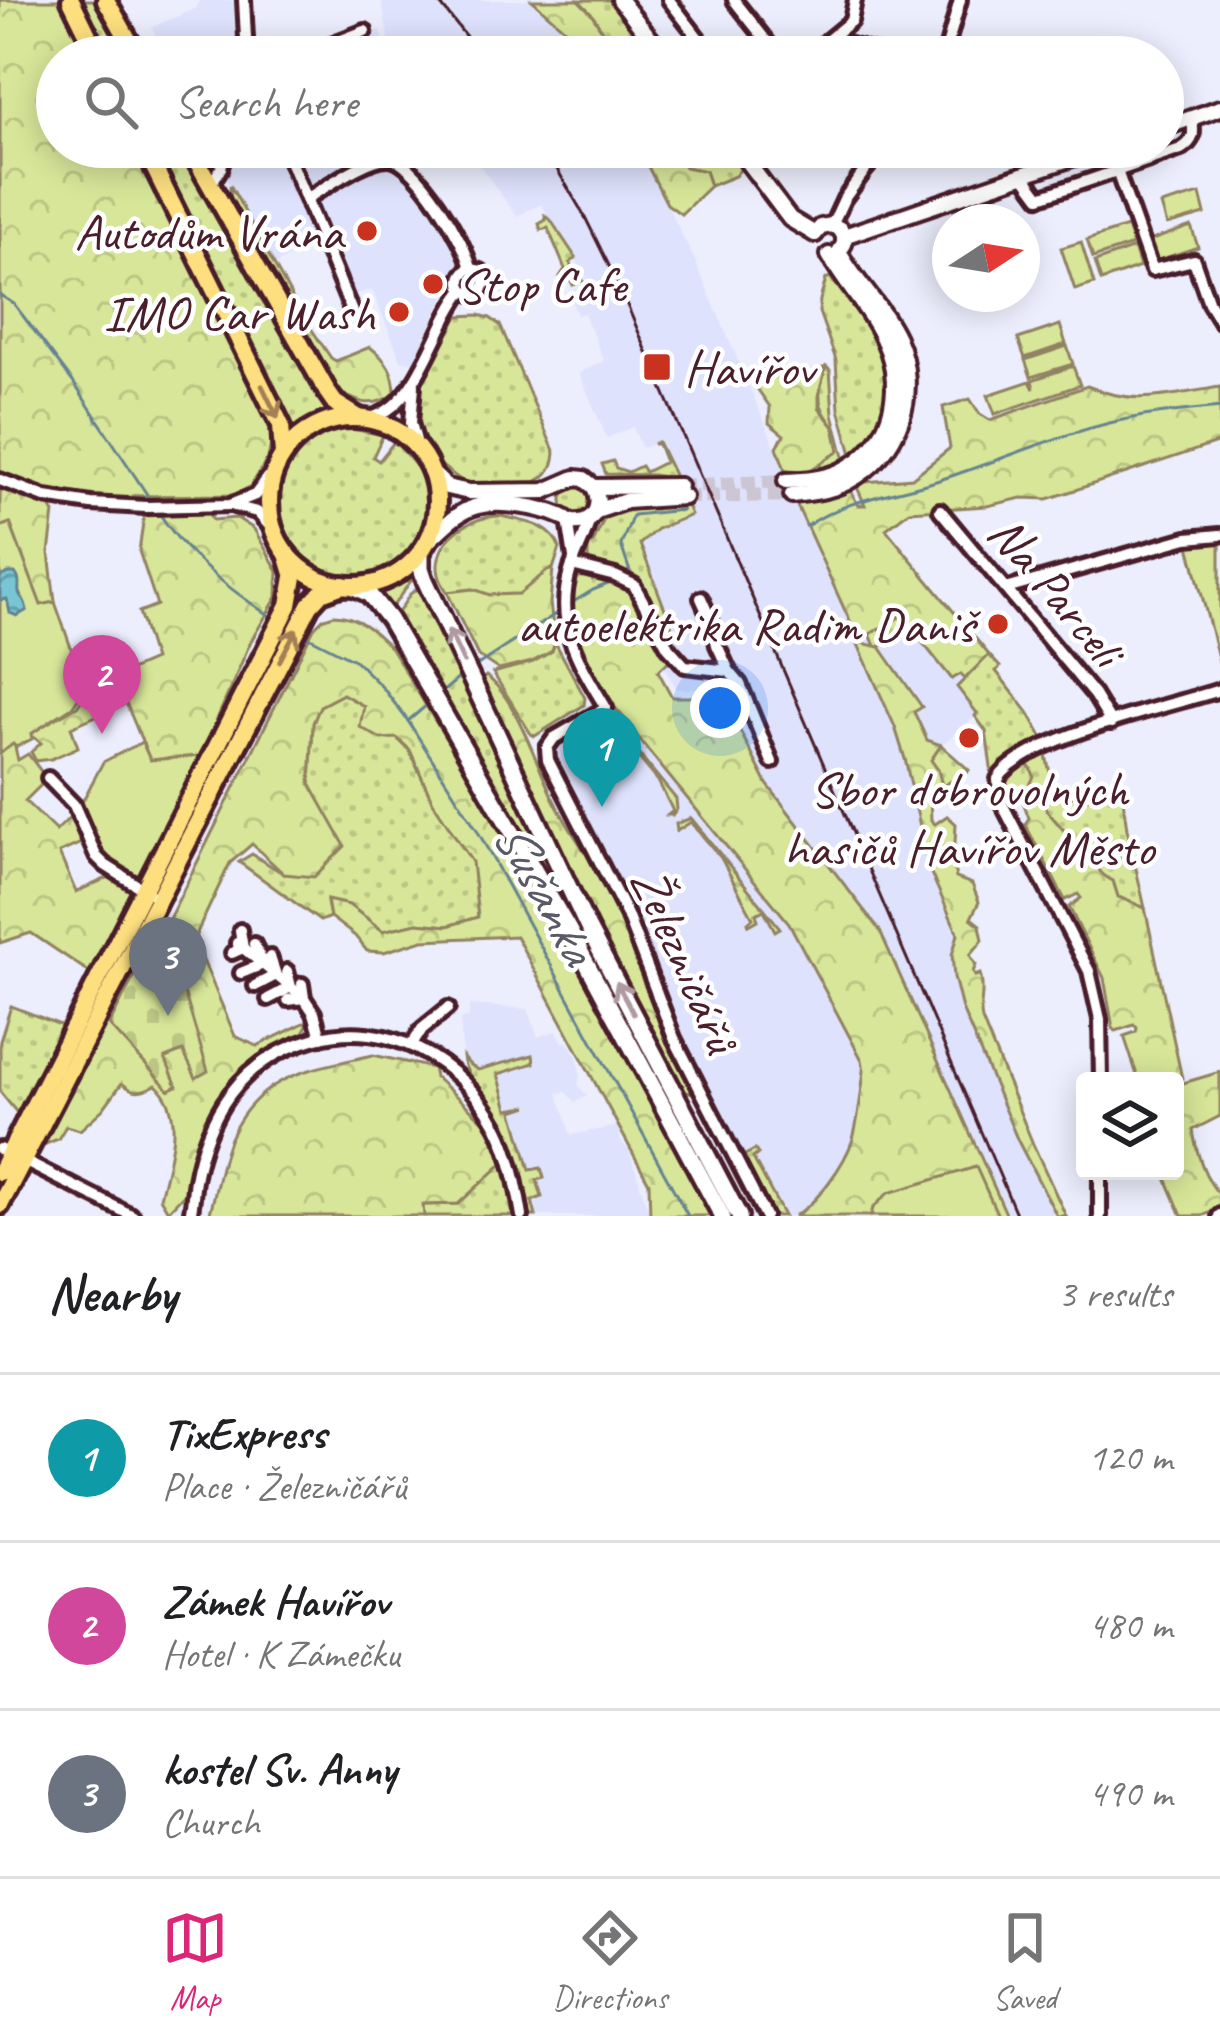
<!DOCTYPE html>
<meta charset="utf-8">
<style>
body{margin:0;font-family:Caveat,sans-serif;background:#f2f2f2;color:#202124}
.controls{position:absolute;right:36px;bottom:36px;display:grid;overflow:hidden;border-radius:12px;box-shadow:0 6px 30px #0003}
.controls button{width:108px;height:108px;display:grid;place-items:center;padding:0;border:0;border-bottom:3px solid #e0e0e0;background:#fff;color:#202124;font:60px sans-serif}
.compass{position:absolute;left:932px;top:204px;width:108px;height:108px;border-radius:50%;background:#fff;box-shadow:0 6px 30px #0003;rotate:78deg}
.you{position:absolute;left:720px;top:708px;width:42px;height:42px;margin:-30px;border:9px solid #fff;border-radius:50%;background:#1a73e8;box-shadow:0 0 0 18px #1a73e833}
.badge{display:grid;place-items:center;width:78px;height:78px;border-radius:50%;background:#db2777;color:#fff;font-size:39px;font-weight:700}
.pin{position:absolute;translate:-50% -99px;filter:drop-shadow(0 3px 6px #0008)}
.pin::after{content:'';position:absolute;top:63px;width:42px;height:36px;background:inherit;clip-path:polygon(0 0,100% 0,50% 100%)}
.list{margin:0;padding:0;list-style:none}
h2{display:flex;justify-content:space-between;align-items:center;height:156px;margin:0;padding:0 48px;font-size:51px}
h2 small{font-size:39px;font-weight:400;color:#757577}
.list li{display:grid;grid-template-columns:78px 1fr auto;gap:36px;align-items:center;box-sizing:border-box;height:168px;padding:0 48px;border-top:3px solid #e0e0e0}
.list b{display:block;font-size:45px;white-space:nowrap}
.list p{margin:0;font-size:39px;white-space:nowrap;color:#757577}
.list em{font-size:39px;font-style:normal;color:#757577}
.icon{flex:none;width:66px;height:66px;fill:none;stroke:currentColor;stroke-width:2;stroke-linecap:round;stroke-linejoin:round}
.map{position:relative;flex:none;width:1220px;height:1216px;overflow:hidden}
.search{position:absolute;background:#fff;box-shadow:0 6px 30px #0003;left:36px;right:36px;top:36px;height:132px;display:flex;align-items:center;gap:30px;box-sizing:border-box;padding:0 42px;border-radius:66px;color:#757577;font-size:45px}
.sheet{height:660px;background:#fff}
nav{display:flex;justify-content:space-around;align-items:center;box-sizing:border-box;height:168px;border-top:3px solid #e0e0e0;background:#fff;font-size:33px;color:#757577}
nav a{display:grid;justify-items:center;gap:6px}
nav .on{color:#db2777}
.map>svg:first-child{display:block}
</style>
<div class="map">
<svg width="1220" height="1216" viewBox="0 0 1220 1216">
<defs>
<pattern id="grass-dots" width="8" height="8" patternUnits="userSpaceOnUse" patternTransform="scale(3)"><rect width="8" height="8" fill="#d8e699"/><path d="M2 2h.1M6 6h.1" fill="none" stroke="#bbc584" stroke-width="1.8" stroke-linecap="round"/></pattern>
<pattern id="forest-crowns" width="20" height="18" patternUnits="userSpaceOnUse" patternTransform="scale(3)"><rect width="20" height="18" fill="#d8e699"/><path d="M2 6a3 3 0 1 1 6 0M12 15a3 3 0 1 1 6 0" fill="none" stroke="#bbc584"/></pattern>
<pattern id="cemetery-stones" width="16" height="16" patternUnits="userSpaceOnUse" patternTransform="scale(3)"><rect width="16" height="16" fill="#d8e699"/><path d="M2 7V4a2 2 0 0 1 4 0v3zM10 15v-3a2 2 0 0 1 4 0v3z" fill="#bbc584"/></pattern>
<pattern id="water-waves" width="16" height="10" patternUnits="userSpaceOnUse" patternTransform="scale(3)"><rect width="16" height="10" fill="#78c6d5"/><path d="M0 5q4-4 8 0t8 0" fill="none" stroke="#64a0ad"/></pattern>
</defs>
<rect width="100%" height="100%" fill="#eceefd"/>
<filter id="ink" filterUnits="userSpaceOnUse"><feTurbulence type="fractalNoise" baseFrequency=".00833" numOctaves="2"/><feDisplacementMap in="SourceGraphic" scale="24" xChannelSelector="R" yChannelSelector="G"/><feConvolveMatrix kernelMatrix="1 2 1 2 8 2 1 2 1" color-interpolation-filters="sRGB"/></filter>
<g filter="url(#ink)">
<g fill="#dee2fc">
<polygon points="199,0 239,0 241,57 164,57 152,27 197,8"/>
<polygon points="381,0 532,0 567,31 588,57 398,57 389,39"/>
<polygon points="381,30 388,57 312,57"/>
<polygon points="209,147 378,147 430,201 456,241 457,269 413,363 401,360 372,290 356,294 326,232 274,266"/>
<polygon points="466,147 638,147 696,263 785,470 784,476 794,500 847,617 853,628 870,634 875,646 858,643 895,727 905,759 930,871 958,934 952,955 954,977 962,1009 1018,1141 1057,1216 1007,1216 880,931 767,784 736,723 732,691 722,682 722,687 714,689 677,689 664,667 660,638 673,629 640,544 657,529 691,514 658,442 642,448 633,427 607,438 579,373 604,361 584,313 577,315 571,299 577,296 574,289 589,282 582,269 541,204 517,216"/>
<polygon points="911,627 951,678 961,674 964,679 958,687 978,714 941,745 928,741 913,711 921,707 880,647"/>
<polygon points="615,697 783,901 867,1054 852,1142 827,1185 805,1210 794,1216 759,1216 625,918 555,794 541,760 540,747 546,738"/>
<polygon points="469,1005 528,1009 538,1037 556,1031 563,1042 567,1042 577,1056 580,1074 578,1085 587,1096 575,1102 566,1092 558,1093 571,1135 618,1126 621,1142 629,1150 650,1216 530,1216 514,1145 504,1122 477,1083 464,1069 460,1019 469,1018"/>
</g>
<g fill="url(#grass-dots)" stroke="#918262" stroke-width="3">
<polygon points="77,0 100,0 132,57 105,57"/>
<polygon points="578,0 613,0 657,57 617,54 591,13"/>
<polygon points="150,147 183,147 321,393 328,411 290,430"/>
<polygon points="678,147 728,147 744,165 735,176 710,186 705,171 685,167 676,151"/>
<polygon points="545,216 550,219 576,258 570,263 577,278 582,278 583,281 573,285 567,273 561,275 565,269 548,228 541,230 539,224 546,220"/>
<path d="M830 277C874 335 922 391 852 454L839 409 836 360 819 312 820 300 826 279Z"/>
<path d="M479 315 490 318 500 325 555 453C554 469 544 482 528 483L527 487 463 482 439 464 420 432 416 413 419 390 458 316Z"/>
<path d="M826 367 830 370 833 414 844 457C828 472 806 475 785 470L810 471 834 427C815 403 818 396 826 367Z"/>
<path d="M342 427 383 435 373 457 379 461 394 442C405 452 423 473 429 486 432 494 430 506 429 514 422 553 387 576 349 577 340 577 330 580 322 577 304 570 293 552 284 536 274 516 272 496 279 474 289 444 314 430 342 427Z"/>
<polygon points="658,442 676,479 653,475 606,474 602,464 613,461 616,468 628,472 641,466 645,472 665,462 658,444 653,444"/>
<circle cx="577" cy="500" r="15"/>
<polygon points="686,503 691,515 657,529 640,544 673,630 664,635 630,571 628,575 592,563 588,559 588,545 593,543 605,517 614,509"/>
<path d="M501 516C525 522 550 523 560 548L553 569 547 571 520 594 490 595 473 589 447 592C444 586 440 581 439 575 431 540 472 515 501 516Z"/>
<polygon points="412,570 418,577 410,582 388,613 374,590 392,583"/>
<polygon points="421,586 734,1216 728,1216 393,621 410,594"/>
<polygon points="901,616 911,627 880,647 875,646 870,634"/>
<polygon points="555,642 585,698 584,705 535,736 531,734 493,673 533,662 552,651"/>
<polygon points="989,655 1000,667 996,671 1028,712 1044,740 1016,754 992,775 986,731 975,716 977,713 957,687"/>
<polygon points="343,694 364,706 409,750 433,802 473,862 478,917 447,926 417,923 383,931 349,905 327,902 330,917 320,921 239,862 252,854 284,874 310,784 313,723 320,706"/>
<polygon points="603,717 611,720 676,799 677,809 673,815 668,815 673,811 658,781 608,721 599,728 598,722"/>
<polygon points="941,745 969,770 967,773 942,786 938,770 930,761"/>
<polygon points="1045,751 1051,777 1058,793 1085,799 1122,792 1127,829 1145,908 1118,897 1113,881 1100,875 1092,852 1085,854 1047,811 1040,798 1031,795 1023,763"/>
<polygon points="691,818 780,928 775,931 764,910 756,914 758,920 749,925 748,922 753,918 721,858 691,822 677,831 676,824"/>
<polygon points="11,1006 63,1026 18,1114 0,1092 0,1041"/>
<path d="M533 1055 534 1063 498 1074 508 1109 528 1106 513 1111 530 1170 541 1168 544 1178 537 1180 542 1197 532 1201 536 1216H530C526 1185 519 1150 504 1122 493 1102 464 1077 463 1057L470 1065 478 1070Z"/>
<polygon points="755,1150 758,1154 753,1158 784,1216 770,1216 744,1165 745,1155"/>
<polygon points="504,1162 513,1216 424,1216 422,1205 458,1204"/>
</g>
<g fill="url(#forest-crowns)" stroke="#918262" stroke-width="3" fill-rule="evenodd">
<path d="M0 0H62L89 57H57V147H133L268 416 273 434 268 458 251 486 236 495 133 496 132 500C77 500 51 494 0 475Z"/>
<polygon points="532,0 578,0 591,13 617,54 629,57 588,57 567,31"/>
<polygon points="638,147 678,147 676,151 685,167 705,171 710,186 681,214 667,204"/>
<path d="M230 185 300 312 331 358 336 361 370 347C387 360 395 373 395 394 371 410 355 402 333 388L231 206Z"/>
<polygon points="771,362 780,383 826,367 819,393 819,408 834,427 839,451 809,471 785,470 777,447 784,435 769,423 770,407 756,387 754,374"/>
<path d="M1087 386C1138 407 1167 395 1220 387V442L1048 499 1022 498 987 506 909 511 886 529 989 655 964 679 961 674 952 679 901 616 870 634 853 628 795 501 849 488 858 505H865L857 487 865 482 912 478 950 448 943 407 970 399 980 414 990 420Z"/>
<polygon points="0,486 50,506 54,513 49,553 55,602 41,606 10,523 0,527"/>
<polygon points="208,513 213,520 237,518 254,529 278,571 277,597 251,641 201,756 150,760 126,703 71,727 78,747 51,759 36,761 31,752 41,743 31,735 36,730 77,706 93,686 154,660 139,612 157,605 139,551 144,516"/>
<polygon points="553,569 550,603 555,642 552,651 532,662 499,670 478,656 447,592 473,589 490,595 519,594 547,571"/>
<path d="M583 572 625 585 632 589 673 657 658 671 672 697H714V711H721L722 682 727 683 732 691 736 723 767 784 880 931 1007 1216H998L975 1167 873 1208 871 1216H794C817 1204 845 1163 853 1139 859 1118 861 1093 864 1071L862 1060 789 923 647 749 604 693 580 652 572 630 569 593 577 574Z"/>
<path d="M334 615C358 615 375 632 391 648L531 879 711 1216H650L649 1183 516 936 423 940 384 952 367 951 355 936 330 917 327 900 349 905 383 931 417 923 448 926 478 917 472 862 433 802 410 750 397 738 381 739 360 727 364 706 343 694 320 706 313 723 310 784 345 846 314 877 284 874 252 844 230 863 194 939 235 1036 257 1046 310 1020 301 1036 257 1056 226 1092 198 1138 186 1192 168 1211 160 1198C168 1161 187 1114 156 1085 142 1092 134 1094 122 1083L103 1109 80 1130 66 1126 58 1139 43 1145 44 1139 118 982 146 951 155 947 314 628 324 618ZM171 952 183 1051 165 1058Z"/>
<path d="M857 642 880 647 922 707 914 712 927 740 941 745 931 760 938 770 942 786 930 796 931 820 935 824 947 816 956 824 955 843 944 852 952 858 956 878 972 884 979 902 971 918 980 925 983 940 970 955 976 965 973 972 975 976 980 974C986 991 978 1003 982 1020L1033 1144 1066 1216H1057L1018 1141 962 1009 954 977 952 955 958 934 930 871 905 759 895 727Z"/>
<path d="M486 676C516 697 536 764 553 798 567 827 586 851 601 879L604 878 622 912 698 1091 684 1093 570 874 479 683Z"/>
<polygon points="14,743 18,760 28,754 47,779 25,801 56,831 74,813 85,836 81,843 59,853 76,892 116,874 136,886 92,974 31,933 0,943 0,753"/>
<path d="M1023 763 1031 768 1034 776 1029 787 1031 794 1040 797 1047 811 1084 854 1092 851 1098 857C1097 871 1100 874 1113 881L1118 897 1145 908 1183 1083 1220 1072V1116L1193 1130C1196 1152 1205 1180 1220 1195V1208L1202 1216H1182L1163 1171H1175V1155L1180 1153 1175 1142V1081H1139L1124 1036 1136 1032 1137 1028 1134 1025 1116 1031 1113 1028 1104 978 1069 907 1081 898 1078 894 1065 900 1025 824 1029 818 1021 796 1013 793 1005 797 1002 793 1004 778Z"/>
<path d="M373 1055 433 1068 435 1077 488 1125 504 1162 458 1204 423 1205 424 1216H209C216 1194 222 1152 232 1134 262 1072 313 1069 373 1055Z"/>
</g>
<polygon fill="url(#cemetery-stones)" stroke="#918262" stroke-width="3" points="172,952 208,1071 196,1078 183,1051 165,1058 177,1086 169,1090 109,1025 143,959"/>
<g fill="#d8e699" stroke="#918262" stroke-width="3">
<polygon points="1200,194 1205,214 1167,225 1161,205"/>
<polygon points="1191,226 1198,247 1156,261 1149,241"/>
<polygon points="1127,227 1133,245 1093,258 1087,240"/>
<polygon points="1081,242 1094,284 1075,290 1061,248"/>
<polygon points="1134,248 1140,267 1101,281 1095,262"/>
<polygon points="1060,325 1066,344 1025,358 1018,339"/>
<polygon points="1067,346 1073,364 1031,377 1025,360"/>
<polygon points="1073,366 1080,385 995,414 988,395 1030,381 1034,389 1032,380"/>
<polygon points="10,523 41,605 55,602 85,688 72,707 31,734 32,739 16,747 13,744 0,753 0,527"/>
<polygon points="1220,535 1220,665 1187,538"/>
<polygon points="142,742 150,760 201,756 136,882 103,859 97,850 83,813 82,802 103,762"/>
<polygon points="976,1167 998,1216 871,1216 873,1208 888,1193"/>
</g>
<path fill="url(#water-waves)" stroke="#668391" stroke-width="3" d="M8 573H15C23 583 16 589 20 595 26 603 24 599 27 610L17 616 10 613 7 599 0 600V577Z"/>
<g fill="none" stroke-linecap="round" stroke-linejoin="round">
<g stroke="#668391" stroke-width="3">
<polyline points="0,295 14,304 73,382 152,502"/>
<path d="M157 510C186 556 224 585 268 615"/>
<path d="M807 526C844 500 893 494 936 481 1003 460 1069 429 1138 417 1165 412 1193 410 1220 407"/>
<polyline points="627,577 629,569 621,545 633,515 682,510"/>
<polyline points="570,604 593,590 613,582"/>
<polyline points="305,635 356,661 383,688 408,721 476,828 688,1216"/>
<polyline points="473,668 557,613"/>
<polyline points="440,694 460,677"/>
<polyline points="408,721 428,704"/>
</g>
<g stroke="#ccc5d3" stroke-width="14" stroke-dasharray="14 7" stroke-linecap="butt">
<polyline points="679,486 786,481"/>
<polyline points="684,497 792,495"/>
</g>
<defs>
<g id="minor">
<polyline points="244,0 247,57"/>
<polyline points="669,0 713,57"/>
<polyline points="734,0 779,57"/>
<polyline points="830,39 892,57"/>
<polyline points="297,57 365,31"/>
<polyline points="807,57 851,21 855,0"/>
<polyline points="944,57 960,0"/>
<path d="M284 147 306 199C325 188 369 156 390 158 417 161 466 243 471 269"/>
<polyline points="852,147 868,167"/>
<polyline points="1117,171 1152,270 1194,260 1209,303 1220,321"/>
<path d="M1023 174 1040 197 1181 149C1195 140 1194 134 1192 118"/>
<polyline points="210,186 221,168 226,147"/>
<polyline points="306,199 352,312"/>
<polyline points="832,225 844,199 882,147"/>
<polyline points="414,385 411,423 419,451"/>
<path d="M365 419C419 411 433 327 464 290 458 281 461 272 471 269L481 271 486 280 482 291 472 294 464 290"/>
<polyline points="0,480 45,497 91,504 146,507 230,505 255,495 276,467"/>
<polyline points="234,506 257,512 274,531"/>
<polyline points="940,510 1094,695 1111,723"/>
<path d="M590 518C586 537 575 553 570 572 554 626 580 664 606 708L554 738 547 748 548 760 627 915 674 1038 765 1216"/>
<polyline points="568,520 574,558"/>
<polyline points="572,565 615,576 634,585 668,647 685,666 729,671"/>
<polyline points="1006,589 1187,538 1220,535"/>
<polyline points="701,598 713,625 717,645 729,671 740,684 772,762"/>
<polyline points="48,778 74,805 96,856 105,865 149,893"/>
<polyline points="237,943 304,998 314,1013 321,1037"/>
<polyline points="232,953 243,948 240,930"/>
<polyline points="241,973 263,964 254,944"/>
<polyline points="255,986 276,975 270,957"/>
<polyline points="268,999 291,987 287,971"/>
<polyline points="288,1000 304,998 302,984"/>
<polyline points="412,1045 422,1029 448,1008"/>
<path d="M1101 1081 1100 1019 1089 971 999 798 998 779C1024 738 1169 706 1220 690"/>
<polyline points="0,1149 133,1216"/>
<path d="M190 1216C193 1204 193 1192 195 1180 200 1151 212 1118 230 1094 251 1066 279 1049 313 1039 387 1017 462 1061 497 1127 511 1155 517 1186 522 1216"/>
<polyline points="1100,1216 1100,1171"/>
<polyline points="1219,1216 1220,1215"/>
</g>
<g id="tertiary">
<polyline points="620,0 665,57"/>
<polyline points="1163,128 1220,108"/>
<polyline points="736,147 790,219 815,234"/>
<polyline points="815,234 821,227 832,225 840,229 844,236"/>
<polyline points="844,236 1104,147"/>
<polyline points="430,471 447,487 469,492 545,491 575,478 584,479 594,487 679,486"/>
<path d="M786 481C805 480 824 479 841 471 890 448 906 390 885 343 872 312 846 285 829 255"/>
<path d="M792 495C810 493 830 491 847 482 900 455 921 392 897 338 882 306 855 282 839 252L844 244V236"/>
<polyline points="596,511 626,501 684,497"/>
<path d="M425 544C441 530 456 511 478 506 499 500 541 507 561 516 571 520 567 523 579 522 598 520 601 501 594 487"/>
</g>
<g id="secondary">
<polyline points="421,550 421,568 425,580 588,928 739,1216"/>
<polyline points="352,586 369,594 389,619 569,930 722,1216"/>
</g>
<g id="primary">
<polyline points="0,1172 289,605 294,577 287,554"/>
<polyline points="0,1205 310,605 321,593 343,585"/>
</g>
<g id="trunk">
<polyline points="71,0 99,57"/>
<polyline points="106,0 138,57"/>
<polyline points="144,147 281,425 283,455"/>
<polyline points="189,147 328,393 335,403 359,418"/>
<circle cx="353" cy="502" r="84"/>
</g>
</defs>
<use href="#minor" stroke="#4a1f2b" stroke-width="20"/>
<use href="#tertiary" stroke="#4a1f2b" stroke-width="22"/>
<use href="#secondary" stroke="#4a1f2b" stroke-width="24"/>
<use href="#primary" stroke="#4a1f2b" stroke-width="26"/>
<use href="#trunk" stroke="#4a1f2b" stroke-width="26"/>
<use href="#minor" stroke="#fff" stroke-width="10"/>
<use href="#tertiary" stroke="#fff" stroke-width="14"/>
<use href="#secondary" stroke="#fff" stroke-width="15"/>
<use href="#primary" stroke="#fddf80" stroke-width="16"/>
<use href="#trunk" stroke="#fddf80" stroke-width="16"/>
<g stroke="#4a1f2b" stroke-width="3">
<polyline points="437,0 482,57"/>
<polyline points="544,147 585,217 618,284 1017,1216"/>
</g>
</g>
<defs><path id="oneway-shaft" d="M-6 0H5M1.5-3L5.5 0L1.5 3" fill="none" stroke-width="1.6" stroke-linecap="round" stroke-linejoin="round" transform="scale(3)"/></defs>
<g stroke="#a47f56">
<use href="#oneway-shaft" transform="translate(270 402) rotate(64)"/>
<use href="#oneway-shaft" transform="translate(288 645) rotate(-62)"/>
</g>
<g stroke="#ae9aa0">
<use href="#oneway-shaft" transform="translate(456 646) rotate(-115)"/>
<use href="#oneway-shaft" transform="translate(625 998) rotate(-118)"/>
</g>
</g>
<g fill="#c8321e" stroke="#fff" stroke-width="4.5">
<circle cx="367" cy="231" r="12"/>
<circle cx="433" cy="284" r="12"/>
<circle cx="399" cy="312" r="12"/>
<rect x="642" y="352" width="30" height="30" rx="6"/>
<circle cx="998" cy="624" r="12"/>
<circle cx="969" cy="738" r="12"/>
</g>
<g text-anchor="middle" stroke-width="9" stroke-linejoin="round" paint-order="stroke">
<g font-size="51" fill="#4a1f2b" stroke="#fff" text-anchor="end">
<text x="343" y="249">Autodům Vrána</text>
<text x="457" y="302" text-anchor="start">Stop Cafe</text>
<text x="375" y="330">IMO Car Wash</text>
<text x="684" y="385" text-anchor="start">Havířov</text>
<text x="974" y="642">autoelektrika Radim Daniš</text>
<text x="969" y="806" text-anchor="middle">Sbor dobrovolných<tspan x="969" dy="59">hasičů Havířov Město</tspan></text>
</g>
<g font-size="51" fill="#4a1f2b" stroke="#fff">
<text transform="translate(1057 590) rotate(50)" y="18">Na Parceli</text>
<text transform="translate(686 959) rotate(66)" y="18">Železničářů</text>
</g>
<g font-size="54" font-style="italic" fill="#5a5966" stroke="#fff">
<text transform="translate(546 891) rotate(61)" y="19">Sušanka</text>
</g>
</g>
</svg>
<div class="controls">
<button><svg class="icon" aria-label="layers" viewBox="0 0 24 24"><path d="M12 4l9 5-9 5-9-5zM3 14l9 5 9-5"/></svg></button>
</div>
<svg class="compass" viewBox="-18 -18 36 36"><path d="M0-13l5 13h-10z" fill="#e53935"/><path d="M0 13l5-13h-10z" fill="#757577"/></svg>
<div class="you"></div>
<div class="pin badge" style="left:602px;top:807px;background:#0f9aa8">1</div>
<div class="pin badge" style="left:102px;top:734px;background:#d1479c">2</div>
<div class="pin badge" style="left:168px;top:1016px;background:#6b7280">3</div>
<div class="search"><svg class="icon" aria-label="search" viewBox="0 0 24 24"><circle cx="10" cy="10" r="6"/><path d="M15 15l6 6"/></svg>Search here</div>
</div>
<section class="sheet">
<h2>Nearby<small>3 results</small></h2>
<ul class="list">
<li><span class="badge" style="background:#0f9aa8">1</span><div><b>TixExpress</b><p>Place · Železničářů</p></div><em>120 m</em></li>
<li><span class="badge" style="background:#d1479c">2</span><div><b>Zámek Havířov</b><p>Hotel · K Zámečku</p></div><em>480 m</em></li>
<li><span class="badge" style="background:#6b7280">3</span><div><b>kostel Sv. Anny</b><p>Church</p></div><em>490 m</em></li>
</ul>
</section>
<nav>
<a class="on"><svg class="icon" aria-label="map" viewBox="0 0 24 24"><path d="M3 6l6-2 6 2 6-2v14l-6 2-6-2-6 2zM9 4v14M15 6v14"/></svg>Map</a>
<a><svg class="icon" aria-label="directions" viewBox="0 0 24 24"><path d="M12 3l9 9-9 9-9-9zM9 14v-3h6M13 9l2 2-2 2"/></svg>Directions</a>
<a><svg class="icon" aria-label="saved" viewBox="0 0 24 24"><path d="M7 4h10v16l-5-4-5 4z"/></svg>Saved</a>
</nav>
